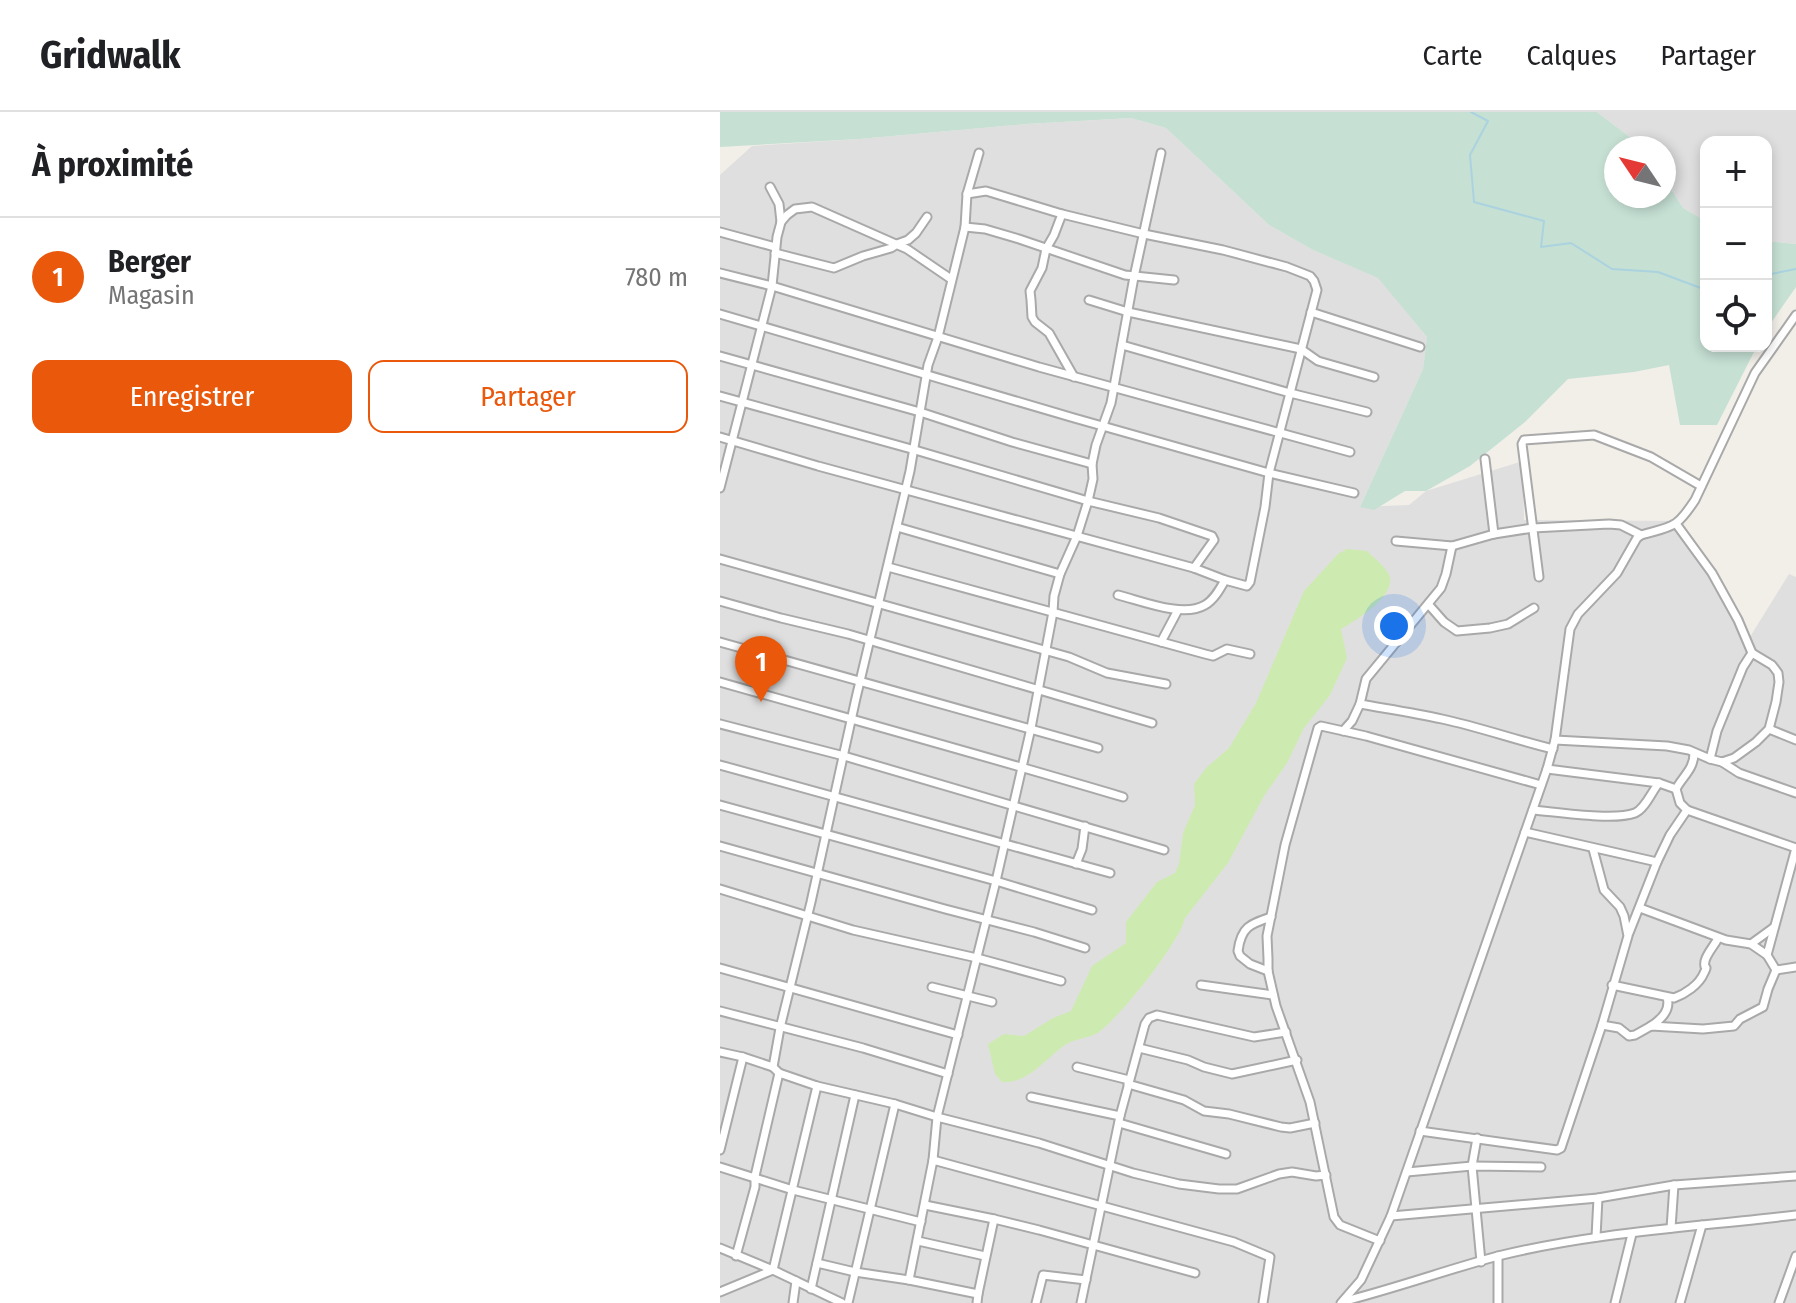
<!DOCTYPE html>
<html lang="fr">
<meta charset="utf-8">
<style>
body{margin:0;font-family:"Fira Sans Condensed",sans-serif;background:#f2f2f2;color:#202124}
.controls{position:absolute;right:24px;top:24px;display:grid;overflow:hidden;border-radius:16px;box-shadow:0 4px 12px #0003}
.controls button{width:72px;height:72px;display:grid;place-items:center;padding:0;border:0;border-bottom:2px solid #e0e0e0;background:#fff;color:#202124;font:40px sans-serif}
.compass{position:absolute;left:884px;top:24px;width:72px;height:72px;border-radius:50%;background:#fff;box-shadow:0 4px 12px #0003;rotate:305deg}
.you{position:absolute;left:674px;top:514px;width:28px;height:28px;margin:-20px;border:6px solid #fff;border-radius:50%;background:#1a73e8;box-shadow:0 0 0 12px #1a73e833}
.badge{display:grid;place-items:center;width:52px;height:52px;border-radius:50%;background:#ea580c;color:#fff;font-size:26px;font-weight:700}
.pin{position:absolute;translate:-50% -66px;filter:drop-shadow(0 2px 4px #0008)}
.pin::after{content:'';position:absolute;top:42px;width:28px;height:24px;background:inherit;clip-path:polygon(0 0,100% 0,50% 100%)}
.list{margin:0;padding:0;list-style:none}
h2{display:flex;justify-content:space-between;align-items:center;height:104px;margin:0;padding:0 32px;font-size:34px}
h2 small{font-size:26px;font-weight:400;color:#757577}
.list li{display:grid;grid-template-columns:52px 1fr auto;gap:24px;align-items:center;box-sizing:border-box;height:120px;padding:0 32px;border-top:2px solid #e0e0e0}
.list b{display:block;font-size:30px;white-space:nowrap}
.list p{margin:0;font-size:26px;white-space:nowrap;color:#757577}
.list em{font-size:26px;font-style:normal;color:#757577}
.actions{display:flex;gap:16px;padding:24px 32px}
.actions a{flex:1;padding:18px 0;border:2px solid #ea580c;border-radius:16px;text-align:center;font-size:28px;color:#ea580c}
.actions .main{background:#ea580c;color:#fff}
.icon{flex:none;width:44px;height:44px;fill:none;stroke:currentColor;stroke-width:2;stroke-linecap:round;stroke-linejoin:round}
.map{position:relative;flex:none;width:1076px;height:1191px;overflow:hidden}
header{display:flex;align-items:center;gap:48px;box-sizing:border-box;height:112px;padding:0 40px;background:#fff;border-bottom:2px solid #e0e0e0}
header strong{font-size:38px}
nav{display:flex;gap:44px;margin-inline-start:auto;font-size:28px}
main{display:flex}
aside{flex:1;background:#fff}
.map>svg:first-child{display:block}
</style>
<header>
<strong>Gridwalk</strong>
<nav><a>Carte</a><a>Calques</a><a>Partager</a></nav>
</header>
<main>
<aside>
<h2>À proximité<small></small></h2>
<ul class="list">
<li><span class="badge">1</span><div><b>Berger</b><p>Magasin</p></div><em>780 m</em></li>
</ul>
<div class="actions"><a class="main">Enregistrer</a><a>Partager</a></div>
</aside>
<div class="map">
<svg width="1076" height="1191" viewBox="0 0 1076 1191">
<rect width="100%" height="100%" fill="#f2efe9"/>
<g fill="#e0dfdf">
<polygon points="877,0 1076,0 1076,132 1046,129 1046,30 986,30 986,109 963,96 944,66 944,36 924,36"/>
<polygon points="411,6 446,16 549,113 593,138 659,166 707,225 703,257 640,395 689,393 706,379 803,349 804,408 961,409 1028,528 1069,462 1076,465 1076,1191 0,1191 0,63 32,34 139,27 306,12"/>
</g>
<path fill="#cdebb0" d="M627 437 647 439C654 446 665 454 669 463 678 483 635 509 621 517L627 546 610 583 584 616 567 651 544 684 508 751 465 806C460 830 400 905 379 920 369 927 355 926 345 933 325 947 308 972 282 970L275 962 268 932 284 922 304 924 333 906 351 899 372 854 406 831V810L437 770 455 761 459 752 463 721 475 693 474 672 486 656 509 636 536 591 584 479 618 442Z"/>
<g fill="#c6e0d4">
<polygon points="0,0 877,0 924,36 896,36 896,84 944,84 944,66 963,96 986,109 986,234 1037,234 997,313 960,313 949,253 914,260 848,267 805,310 750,354 706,379 685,379 654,398 640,395 703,257 707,225 658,166 593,138 549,113 446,16 411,6 306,12 139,27 0,35"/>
<polygon points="1046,129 1076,132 1076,175 1046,218"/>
</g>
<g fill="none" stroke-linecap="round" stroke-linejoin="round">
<g stroke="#aad3df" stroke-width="2">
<polyline points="751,0 768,9 750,43 754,90 824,109 821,135 851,131 892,157 938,160 986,178"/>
<polyline points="1046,163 1076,157"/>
</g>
<defs>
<g id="minor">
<polyline points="50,75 59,92 61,110"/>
<polyline points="342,102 334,123 326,137 322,156 310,179 311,188 312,205 315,210 329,221 354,265"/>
<polyline points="245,115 265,117 299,127 405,163 454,168"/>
<polyline points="0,120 55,135"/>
<polyline points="55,141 114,156 143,144 171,136 177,132 188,128 196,121 207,105"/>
<polyline points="0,161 52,174 319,255 630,340"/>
<polyline points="369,188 408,200 581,237 598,249 654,265"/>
<polyline points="591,200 700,235"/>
<polyline points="0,202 354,306 549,361 634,381"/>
<polyline points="402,233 570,281 647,300"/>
<polyline points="0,244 200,300 292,330 372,352"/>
<polyline points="0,284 195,338 368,389 439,406 492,424 494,428 474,456"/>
<polyline points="0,325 98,354 474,456 505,468 527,474 530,470 545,395 549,361 597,178 594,169 590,164 567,155 503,138 424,122 342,102 266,79 247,82"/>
<polyline points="765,347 774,422"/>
<polyline points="0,376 52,174 57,125 61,110 67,103 75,97 92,95 187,137 231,167"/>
<polyline points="177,415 340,462"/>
<polyline points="676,429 732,434 774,422 813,416 889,412 901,413 921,423"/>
<path d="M732 434 726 462 721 476 646 567 640 592C668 597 695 601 722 607 759 615 796 628 833 637"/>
<polyline points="0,447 349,545 387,561 446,572"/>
<polyline points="168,455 485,542 493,544 507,537 530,542"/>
<polyline points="819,465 802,332 804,328 874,323 931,345 981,374"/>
<path d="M398 483C422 489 463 506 485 493 494 488 500 477 505 468"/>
<polyline points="0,489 61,506 128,522 432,611"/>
<polyline points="709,493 724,510 737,519 770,516 788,512 814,496"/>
<polyline points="0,530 378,636"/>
<polyline points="441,530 458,498"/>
<path d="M0 570C134 608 269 645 403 685"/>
<polyline points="0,612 124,644 444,738"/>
<polyline points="1049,617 1076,628"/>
<polyline points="623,619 632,609 640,592"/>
<polyline points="835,628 947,634 969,638 990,647 1002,650 1014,646 1036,630 1049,617 1056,590 1059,570 1058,561 1052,553 1032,541 1018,508 992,461 957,413"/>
<polyline points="990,647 997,619 1023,555 1032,541"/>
<polyline points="1002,650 1019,661 1076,681"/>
<polyline points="0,653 390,761"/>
<polyline points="827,657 939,671 956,677"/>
<polyline points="0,693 276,769 372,798"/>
<path d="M813 698C837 700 894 709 915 701 925 697 932 679 939 671"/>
<polyline points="967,698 1076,736"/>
<polyline points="805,720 937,750"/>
<polyline points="0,734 225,797 314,820 365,836"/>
<polyline points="356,752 362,737 365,714"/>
<polyline points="0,777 133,818 257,846 341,869"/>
<path d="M909 821 937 750 950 723 967 698 960 691 956 677C963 664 974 657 974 641"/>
<polyline points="1031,832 1053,816"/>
<polyline points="1047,843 1076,736"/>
<polyline points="0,856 238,923"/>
<polyline points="1056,858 1076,855"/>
<path d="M548 859 530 852 520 844 518 839C521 815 530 812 551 805"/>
<polyline points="481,873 553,883"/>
<path d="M892 873 954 886C965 882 979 873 984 861 989 851 983 860 985 849 987 841 995 833 998 826"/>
<polyline points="212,875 272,890"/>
<polyline points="0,899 143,936 228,962"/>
<polyline points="882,913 899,916 909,924 915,923 931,914 983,917 1014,914 1020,907 1043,895 1048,877 1056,858 1047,843 1031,832 1006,828 920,796"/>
<path d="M931 914C942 907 951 898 947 885"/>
<polyline points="419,936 468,948 484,955 512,962 577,948"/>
<polyline points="0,940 23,945 53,955 59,961 97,974 175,992 217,1005 319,1031 413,1061 459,1072 499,1077 517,1077 559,1062 572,1060 596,1064 606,1063"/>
<polyline points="53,955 60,916 91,790 136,586 190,359 208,253 218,225 245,115 247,82 259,41"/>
<polyline points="357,955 409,968"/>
<polyline points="408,972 464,988 484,999 509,1002 561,1015 570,1016 595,1011"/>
<polyline points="311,985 400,1004"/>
<polyline points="399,1011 506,1042"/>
<polyline points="700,1019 837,1038 841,1036 882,913 908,824 904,804 900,795 884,778 873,737"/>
<polyline points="757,1026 752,1054 761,1150"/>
<polyline points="0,1038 23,945"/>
<polyline points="213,1048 217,1005 276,769 311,616 333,500 334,484 340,462 357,424 368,389 373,367 372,352 376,333 391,291 414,165 441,41"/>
<polyline points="0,1055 73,1078 201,1110"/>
<polyline points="687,1060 752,1054 821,1055"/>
<polyline points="205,1093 274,1107"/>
<polyline points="671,1104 878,1086 954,1073 1076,1064"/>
<polyline points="951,1116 954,1073"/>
<polyline points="876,1125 878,1086"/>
<polyline points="198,1129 265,1144"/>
<polyline points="660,1129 620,1113 614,1105 590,990 556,894 548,859 548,847 547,824 565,733 598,616 601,614 646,624 821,673"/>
<polyline points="0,1136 53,1158 122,1191"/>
<polyline points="16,1144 35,1075 35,1064 59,961"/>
<polyline points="778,1144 778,1191"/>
<polyline points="97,1151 135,1160 189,1168"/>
<polyline points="91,1177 135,983"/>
<polyline points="0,1180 53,1158 97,974"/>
<polyline points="258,1182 274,1107 319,1118 475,1161"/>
<path d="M625 1189C676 1176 726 1158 778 1144 875 1120 977 1115 1076 1103"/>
<polyline points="73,1191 76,1169"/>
<polyline points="128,1191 175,992"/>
<polyline points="257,1191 258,1182 189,1168 213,1048 514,1130 550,1145 543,1191"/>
<polyline points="316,1191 323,1163 366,1168"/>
<polyline points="361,1191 400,1004 425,912 429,906 437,903 534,925 566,920"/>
<path d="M621 1191 641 1168 671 1104 827 657 835 628 850 517 858 502 897 461 917 426 921 423C953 414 956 417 975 388L1035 261 1076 203"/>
<polyline points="895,1191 912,1122"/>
<polyline points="960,1191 982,1113"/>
<polyline points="1059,1191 1076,1144"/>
</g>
</defs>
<use href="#minor" stroke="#a9a9a9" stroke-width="11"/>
<use href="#minor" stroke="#fff" stroke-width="7"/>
</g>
</svg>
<div class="controls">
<button>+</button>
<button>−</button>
<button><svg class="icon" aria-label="locate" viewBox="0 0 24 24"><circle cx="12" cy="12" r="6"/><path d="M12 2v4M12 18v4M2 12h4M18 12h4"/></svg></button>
</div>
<svg class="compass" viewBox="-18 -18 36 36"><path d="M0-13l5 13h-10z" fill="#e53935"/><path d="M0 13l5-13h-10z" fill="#757577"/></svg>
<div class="you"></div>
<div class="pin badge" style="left:41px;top:590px">1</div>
</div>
</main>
